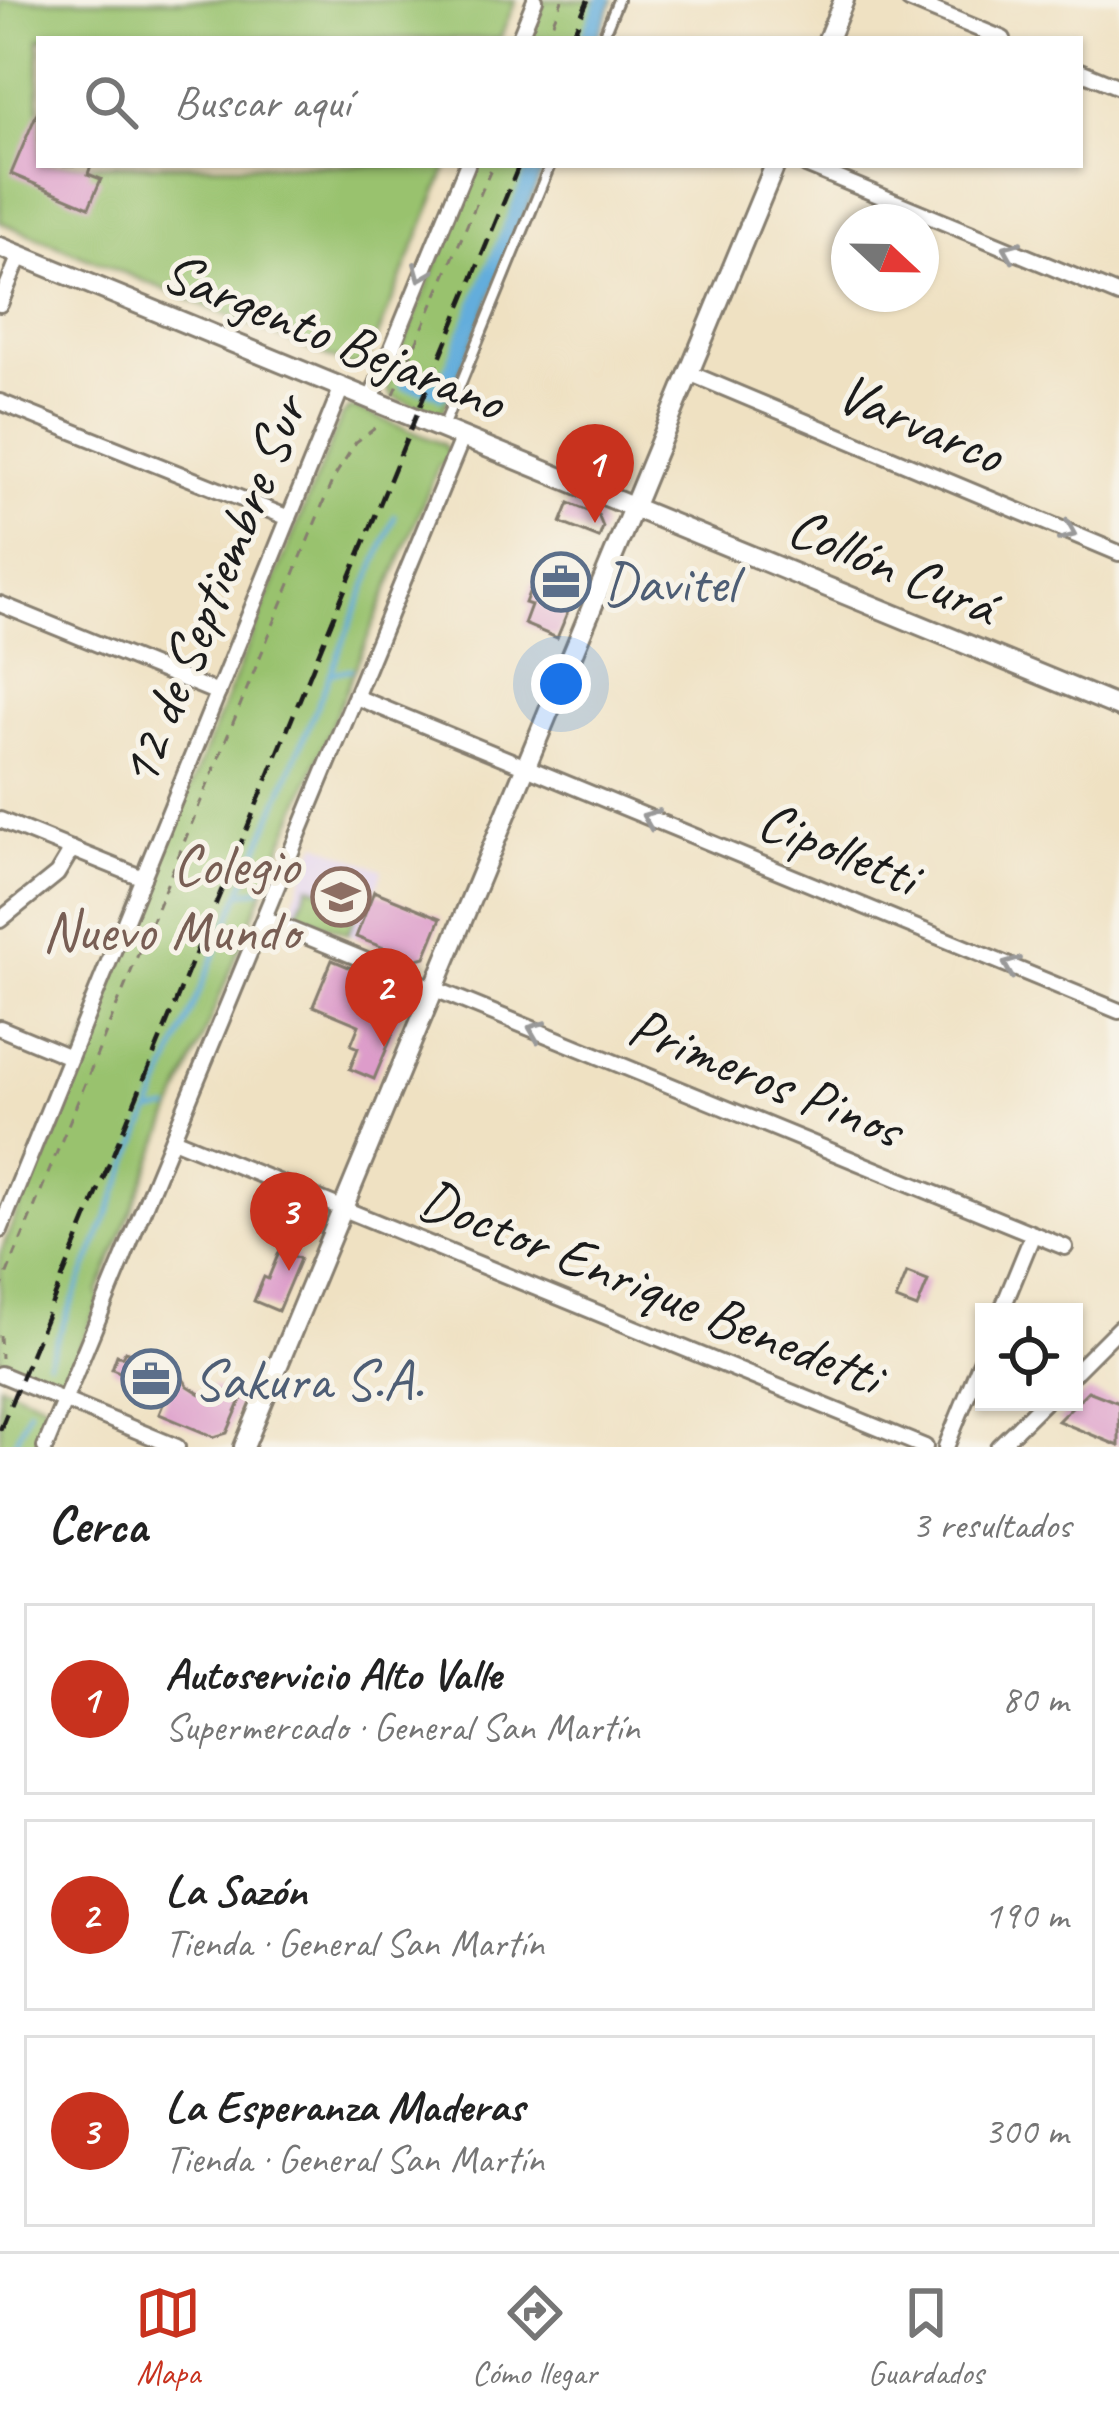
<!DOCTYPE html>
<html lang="es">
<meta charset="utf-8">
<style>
body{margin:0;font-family:Caveat,sans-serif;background:#f6f6f6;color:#222}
.controls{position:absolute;right:36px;bottom:36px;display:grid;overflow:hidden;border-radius:0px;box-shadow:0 3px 9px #0004}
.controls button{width:108px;height:108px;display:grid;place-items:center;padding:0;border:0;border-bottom:3px solid #e0e0e0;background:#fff;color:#222;font:60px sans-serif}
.compass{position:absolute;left:831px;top:204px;width:108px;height:108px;border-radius:50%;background:#fff;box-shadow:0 3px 9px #0004;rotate:112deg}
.you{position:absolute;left:561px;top:684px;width:42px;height:42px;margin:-30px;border:9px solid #fff;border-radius:50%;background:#1a73e8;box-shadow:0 0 0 18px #1a73e833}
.badge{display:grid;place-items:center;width:78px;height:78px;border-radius:50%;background:#c8321e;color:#fff;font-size:39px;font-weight:700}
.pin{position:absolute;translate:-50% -99px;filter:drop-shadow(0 3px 6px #0008)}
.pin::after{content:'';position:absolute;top:63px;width:42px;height:36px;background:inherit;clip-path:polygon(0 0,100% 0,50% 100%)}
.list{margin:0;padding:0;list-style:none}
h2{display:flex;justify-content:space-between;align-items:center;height:156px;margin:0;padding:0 48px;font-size:51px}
h2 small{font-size:39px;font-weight:400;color:#767676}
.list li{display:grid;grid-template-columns:78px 1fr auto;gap:36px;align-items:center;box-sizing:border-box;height:192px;margin:0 24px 24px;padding:0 24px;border:3px solid #e0e0e0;border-radius:0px}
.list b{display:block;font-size:45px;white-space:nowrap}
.list p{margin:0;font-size:39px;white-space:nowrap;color:#767676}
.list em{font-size:39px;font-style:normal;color:#767676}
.icon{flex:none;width:66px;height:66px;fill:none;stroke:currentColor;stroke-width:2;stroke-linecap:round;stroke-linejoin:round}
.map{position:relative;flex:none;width:1119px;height:1447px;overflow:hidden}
.search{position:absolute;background:#fff;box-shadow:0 3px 9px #0004;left:36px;right:36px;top:36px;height:132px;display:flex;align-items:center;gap:30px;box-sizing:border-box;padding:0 42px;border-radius:0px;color:#767676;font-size:45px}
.sheet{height:804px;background:#fff}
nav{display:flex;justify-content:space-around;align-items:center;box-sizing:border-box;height:168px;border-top:3px solid #e0e0e0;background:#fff;font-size:33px;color:#767676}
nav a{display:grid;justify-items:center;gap:6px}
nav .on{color:#c8321e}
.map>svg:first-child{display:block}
</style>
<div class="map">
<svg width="1119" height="1447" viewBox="0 0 1119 1447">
<rect width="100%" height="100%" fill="#f7f3e8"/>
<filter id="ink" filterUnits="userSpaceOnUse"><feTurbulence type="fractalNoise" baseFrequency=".00833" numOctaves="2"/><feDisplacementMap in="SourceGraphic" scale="24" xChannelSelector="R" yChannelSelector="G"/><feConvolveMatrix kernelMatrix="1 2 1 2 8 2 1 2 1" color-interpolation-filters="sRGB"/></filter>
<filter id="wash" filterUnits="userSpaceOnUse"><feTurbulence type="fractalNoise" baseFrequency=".004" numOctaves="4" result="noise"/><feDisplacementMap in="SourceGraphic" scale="48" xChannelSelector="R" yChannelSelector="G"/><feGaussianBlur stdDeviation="2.7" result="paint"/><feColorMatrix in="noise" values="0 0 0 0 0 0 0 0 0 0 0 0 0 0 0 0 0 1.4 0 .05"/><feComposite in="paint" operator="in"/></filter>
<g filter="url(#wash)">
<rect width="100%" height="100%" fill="#efe1c2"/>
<polygon fill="#e3d3f2" points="317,843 383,870 375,892 441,918 425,957 414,960 297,913 293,902"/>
<g fill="#99c26e" stroke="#5a6f45" stroke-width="3">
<polygon points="0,0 516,0 500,39 39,39 39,165 448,165 368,360 353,367 0,222"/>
<polygon points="544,0 613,0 597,39 528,39"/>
<polygon points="476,165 545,165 441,416 393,397 388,391 388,382"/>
<polygon points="349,409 357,409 443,444 449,454 447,463 439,465 98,1292 100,1300 68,1378 54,1382 0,1361 0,1254 341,417"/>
<polygon points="309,885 360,905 348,934 297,913"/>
<polygon points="0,1384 48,1405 49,1419 37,1447 0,1447"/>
</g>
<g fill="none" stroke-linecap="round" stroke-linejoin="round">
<g stroke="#64addc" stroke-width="4.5">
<polyline points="440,399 443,390"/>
<polyline points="333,673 351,669"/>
<polyline points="242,893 260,889"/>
<polyline points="221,944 239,940"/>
<polyline points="151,1112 169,1109"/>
<polyline points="48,1361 395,516"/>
<polyline points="13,1447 29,1409"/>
</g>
<g stroke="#64addc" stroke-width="15">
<polyline points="588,39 604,0"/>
<polyline points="407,383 422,386"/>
<polyline points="432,388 443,390 536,165"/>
</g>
</g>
<g id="blocks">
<g fill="#dd9cca">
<polygon points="39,108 39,165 91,165 88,174 101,179 89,207 11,174"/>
<polygon points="569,503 598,515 603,527 599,538 561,523"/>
<polygon points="548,565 582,578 557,638 524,624 531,605 525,603 533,582 540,585"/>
<polygon points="374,891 441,918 425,957 414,960 356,937"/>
<polygon points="332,960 402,989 407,1000 374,1079 350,1069 358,1048 351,1045 359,1025 313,1006"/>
<polygon points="280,1250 300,1259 278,1311 254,1301 264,1277 268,1279"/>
<polygon points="907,1273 928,1281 917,1308 896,1300"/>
<polygon points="125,1351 179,1373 188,1386 207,1398 211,1386 242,1398 227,1433 214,1437 159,1414 168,1392 112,1369 117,1355 122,1357"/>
<polygon points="1088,1391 1119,1403 1119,1446 1058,1421"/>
</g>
</g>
</g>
<g filter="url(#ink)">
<use href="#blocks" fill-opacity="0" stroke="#867e6f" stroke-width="3"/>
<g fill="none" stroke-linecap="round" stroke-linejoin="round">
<defs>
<g id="lane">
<polyline points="602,39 618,0"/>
<polyline points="443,427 550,165"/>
</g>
<g id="street">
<polyline points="909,0 1003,39"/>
<polyline points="519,39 535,0"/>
<polyline points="1080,71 1119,87"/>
<polyline points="806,165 1119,295"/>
<polyline points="0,304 20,255"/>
<polyline points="689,373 1119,553"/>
<polyline points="371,399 467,165"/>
<polyline points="0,402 289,518"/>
<polyline points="0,604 218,693"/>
<polyline points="356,697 1119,1011"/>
<polyline points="0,820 143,878"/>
<polyline points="264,919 1065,1247"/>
<polyline points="0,920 57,874 72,849"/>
<polyline points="0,1028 70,1057"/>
<polyline points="173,1139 925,1447"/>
<polyline points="0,1230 342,387"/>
<polyline points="1001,1312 1033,1234"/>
<polyline points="1074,1373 1119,1328"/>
<polyline points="0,1374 177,1447"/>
<polyline points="45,1447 463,436"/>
<polyline points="946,1447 984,1354"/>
<polyline points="998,1447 1044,1402"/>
</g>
<g id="secondary">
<polyline points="828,39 844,0"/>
<polyline points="0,247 1119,707"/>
<polyline points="244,1447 775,165"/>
</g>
</defs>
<use href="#lane" stroke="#867e6f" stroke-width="14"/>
<use href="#street" stroke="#867e6f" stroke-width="20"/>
<use href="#secondary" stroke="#867e6f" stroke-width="24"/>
<g stroke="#867e6f" stroke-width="3" stroke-dasharray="9 9" stroke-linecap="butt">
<polyline points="546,39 562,0"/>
<polyline points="394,394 493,165"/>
<polyline points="0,1291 333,479 356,442 381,424"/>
<polyline points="0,1335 1,1358"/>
</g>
<use href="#lane" stroke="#fff" stroke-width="8"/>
<use href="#street" stroke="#fff" stroke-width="14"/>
<use href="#secondary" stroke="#fff" stroke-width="18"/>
<g stroke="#1c1c1c" stroke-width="4.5" stroke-dasharray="18 9" stroke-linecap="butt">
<polyline points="571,39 588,0"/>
<polyline points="0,1430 519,165"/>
</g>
</g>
<defs><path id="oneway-chevron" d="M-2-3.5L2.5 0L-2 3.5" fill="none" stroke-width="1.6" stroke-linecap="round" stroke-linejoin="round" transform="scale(3)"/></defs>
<g stroke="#999">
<use href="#oneway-chevron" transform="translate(1011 250) rotate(-157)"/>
<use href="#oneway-chevron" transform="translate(422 273) rotate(112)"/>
<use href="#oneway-chevron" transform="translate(1068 532) rotate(23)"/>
<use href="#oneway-chevron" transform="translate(650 818) rotate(-158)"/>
<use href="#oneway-chevron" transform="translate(1011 966) rotate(-158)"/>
<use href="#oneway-chevron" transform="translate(536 1030) rotate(-158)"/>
</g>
</g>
<defs>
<symbol id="office-ring" viewBox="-11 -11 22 22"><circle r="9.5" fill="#f7f3e8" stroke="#5c6f8a" stroke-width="1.5"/><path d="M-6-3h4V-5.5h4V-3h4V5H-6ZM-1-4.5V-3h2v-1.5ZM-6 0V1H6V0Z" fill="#5c6f8a"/></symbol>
<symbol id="school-ring" viewBox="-11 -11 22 22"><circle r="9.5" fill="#f7f3e8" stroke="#8d6e63" stroke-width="1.5"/><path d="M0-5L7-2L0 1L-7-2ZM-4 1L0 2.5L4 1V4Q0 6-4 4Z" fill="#8d6e63"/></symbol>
</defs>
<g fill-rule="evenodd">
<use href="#office-ring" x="528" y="549" width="66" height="66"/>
<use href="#school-ring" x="308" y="864" width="66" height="66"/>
<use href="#office-ring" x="118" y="1346" width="66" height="66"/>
</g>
<g text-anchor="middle" stroke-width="10" stroke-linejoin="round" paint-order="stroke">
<g font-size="57" fill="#1c1c1c" stroke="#f7f3e8">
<text transform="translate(334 335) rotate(22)" y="20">Sargento Bejarano</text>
<text transform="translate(921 422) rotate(23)" y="20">Varvarco</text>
<text transform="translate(893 565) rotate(23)" y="20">Collón Curá</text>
<text transform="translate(211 591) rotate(-68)" y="20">12 de Septiembre Sur</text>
<text transform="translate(839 847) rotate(22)" y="20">Cipolletti</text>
<text transform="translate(766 1076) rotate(22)" y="20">Primeros Pinos</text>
<text transform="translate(651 1286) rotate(22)" y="20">Doctor Enrique Benedetti</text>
</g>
<g font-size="57" fill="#4e5e75" stroke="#f7f3e8" text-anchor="start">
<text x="603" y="602">Davitel</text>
<text x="193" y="1399">Sakura S.A.</text>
</g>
<g font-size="57" fill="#785e54" stroke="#f7f3e8" text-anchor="end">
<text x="299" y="884">Colegio<tspan x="299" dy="66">Nuevo Mundo</tspan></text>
</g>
</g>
</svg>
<div class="controls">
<button><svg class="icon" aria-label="locate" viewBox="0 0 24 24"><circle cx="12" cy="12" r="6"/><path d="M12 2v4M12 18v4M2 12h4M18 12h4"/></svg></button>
</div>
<svg class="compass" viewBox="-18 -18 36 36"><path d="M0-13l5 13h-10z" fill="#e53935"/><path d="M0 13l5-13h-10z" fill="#767676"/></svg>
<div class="you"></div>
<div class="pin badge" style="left:595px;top:523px">1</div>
<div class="pin badge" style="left:384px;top:1047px">2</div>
<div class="pin badge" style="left:289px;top:1271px">3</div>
<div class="search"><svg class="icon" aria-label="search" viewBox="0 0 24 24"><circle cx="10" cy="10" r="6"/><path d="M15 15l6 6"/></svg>Buscar aquí</div>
</div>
<section class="sheet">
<h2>Cerca<small>3 resultados</small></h2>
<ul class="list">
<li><span class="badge">1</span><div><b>Autoservicio Alto Valle</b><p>Supermercado · General San Martín</p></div><em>80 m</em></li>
<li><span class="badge">2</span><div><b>La Sazón</b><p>Tienda · General San Martín</p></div><em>190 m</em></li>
<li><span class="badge">3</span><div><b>La Esperanza Maderas</b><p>Tienda · General San Martín</p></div><em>300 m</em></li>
</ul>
</section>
<nav>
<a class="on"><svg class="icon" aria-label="map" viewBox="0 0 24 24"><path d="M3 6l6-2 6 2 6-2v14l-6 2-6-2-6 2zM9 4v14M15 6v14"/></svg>Mapa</a>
<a><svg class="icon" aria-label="directions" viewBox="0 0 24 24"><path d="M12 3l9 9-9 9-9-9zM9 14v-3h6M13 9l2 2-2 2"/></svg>Cómo llegar</a>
<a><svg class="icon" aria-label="saved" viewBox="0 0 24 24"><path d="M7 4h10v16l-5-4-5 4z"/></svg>Guardados</a>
</nav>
